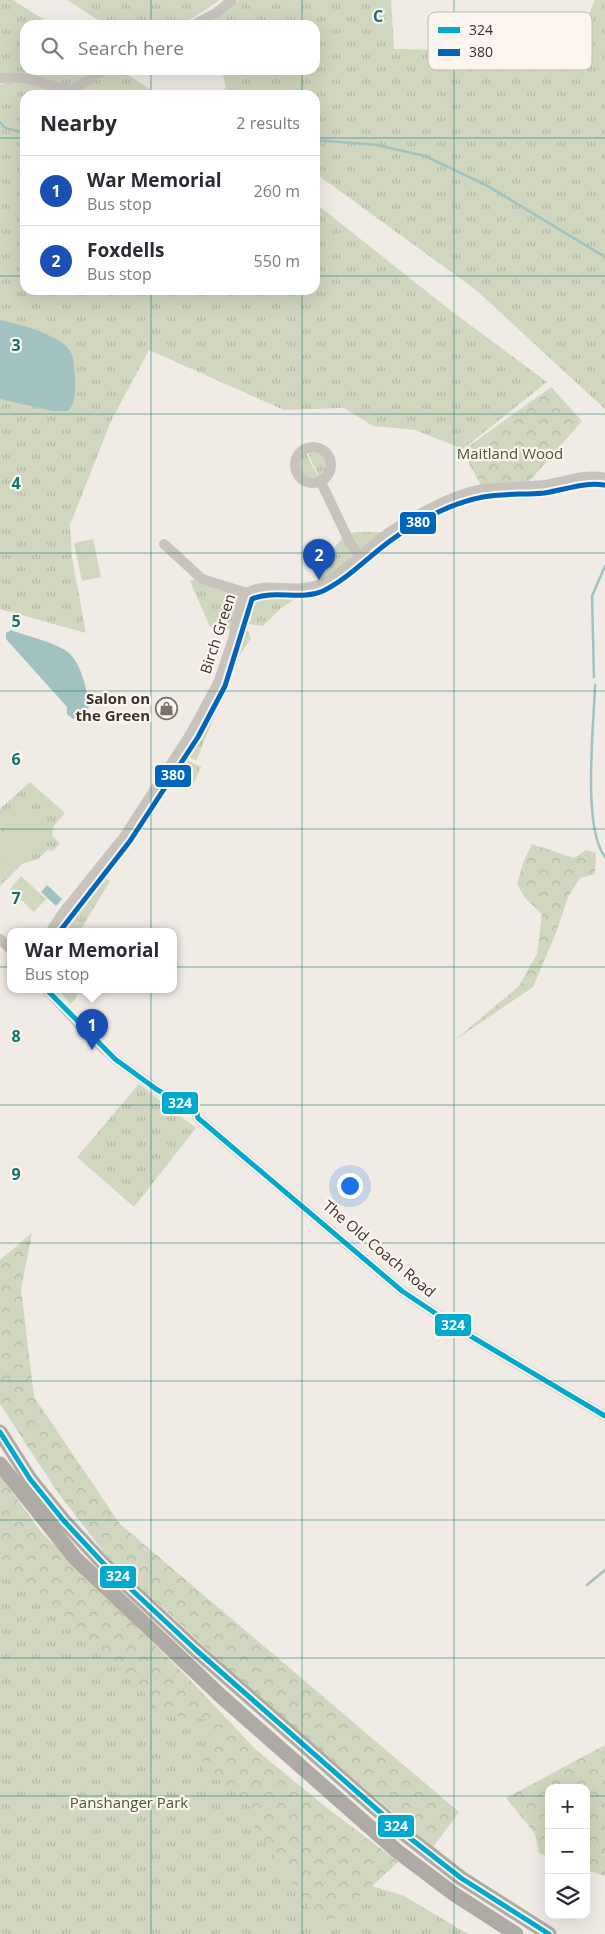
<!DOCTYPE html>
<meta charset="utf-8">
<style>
body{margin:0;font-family:"Open Sans",sans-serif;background:#f7f7f7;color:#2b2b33}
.controls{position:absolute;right:15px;bottom:15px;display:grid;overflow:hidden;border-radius:10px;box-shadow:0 5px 20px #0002}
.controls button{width:45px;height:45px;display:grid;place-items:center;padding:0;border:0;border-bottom:1px solid #e1e1e2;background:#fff;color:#2b2b33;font:25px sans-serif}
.you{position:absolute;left:349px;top:1185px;width:18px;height:18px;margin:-12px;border:4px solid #fff;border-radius:50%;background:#1a73e8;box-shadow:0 0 0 8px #1a73e833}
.badge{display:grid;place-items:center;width:32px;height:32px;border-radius:50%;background:#1a73e8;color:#fff;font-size:16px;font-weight:700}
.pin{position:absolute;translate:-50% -41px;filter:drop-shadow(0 1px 2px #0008)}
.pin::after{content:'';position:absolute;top:26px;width:18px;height:15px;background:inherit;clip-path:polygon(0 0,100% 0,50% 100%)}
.popup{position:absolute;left:7px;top:928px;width:170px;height:65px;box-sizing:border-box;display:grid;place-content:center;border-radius:10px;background:#fff;filter:drop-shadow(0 1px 4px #0005);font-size:16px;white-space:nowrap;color:#7c7c81}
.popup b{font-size:19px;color:#2b2b33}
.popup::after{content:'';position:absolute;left:50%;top:100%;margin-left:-10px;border:10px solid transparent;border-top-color:#fff}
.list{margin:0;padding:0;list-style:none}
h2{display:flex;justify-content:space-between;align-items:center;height:65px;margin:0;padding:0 20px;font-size:21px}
h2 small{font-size:16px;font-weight:400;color:#7c7c81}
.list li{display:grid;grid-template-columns:32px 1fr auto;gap:15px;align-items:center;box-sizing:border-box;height:70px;padding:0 20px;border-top:1px solid #e1e1e2}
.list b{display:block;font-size:19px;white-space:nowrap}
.list p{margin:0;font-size:16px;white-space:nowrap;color:#7c7c81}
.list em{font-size:16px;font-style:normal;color:#7c7c81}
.icon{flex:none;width:28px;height:28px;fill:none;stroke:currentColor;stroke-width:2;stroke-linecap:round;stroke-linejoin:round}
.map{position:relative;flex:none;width:605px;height:1934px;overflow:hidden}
.search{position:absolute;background:#fff;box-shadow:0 5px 20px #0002;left:20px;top:20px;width:300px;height:55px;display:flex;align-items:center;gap:12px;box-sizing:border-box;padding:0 18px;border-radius:15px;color:#7c7c81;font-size:19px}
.panel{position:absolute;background:#fff;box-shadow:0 5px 20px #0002;left:20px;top:90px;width:300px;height:205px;border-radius:15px}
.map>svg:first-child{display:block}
</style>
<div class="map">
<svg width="605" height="1934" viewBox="0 0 605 1934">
<defs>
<pattern id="grass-tufts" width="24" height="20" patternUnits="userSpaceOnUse" patternTransform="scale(1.25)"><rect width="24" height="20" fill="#d1d6bf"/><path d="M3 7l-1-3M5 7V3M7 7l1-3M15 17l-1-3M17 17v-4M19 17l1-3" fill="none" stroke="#b4b8a4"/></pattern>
<pattern id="forest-crowns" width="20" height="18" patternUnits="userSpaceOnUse" patternTransform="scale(1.25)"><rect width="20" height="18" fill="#d1d6bf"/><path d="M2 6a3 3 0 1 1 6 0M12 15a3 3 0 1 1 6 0" fill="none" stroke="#b4b8a4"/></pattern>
</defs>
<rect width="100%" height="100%" fill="#f0ebe5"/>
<g fill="url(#grass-tufts)">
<polygon points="0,0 13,0 52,25 25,25 25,70 96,70 71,86 25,73 0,74"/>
<polygon points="67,0 220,0 191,19 177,25 106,25"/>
<polygon points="239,0 391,0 394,49 448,50 521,58 584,25 595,0 605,0 605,409 476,290 315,173 315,95 217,95 226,88 222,70 315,70 315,25 209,25"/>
<polygon points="111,70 121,70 159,95 25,95 25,290 315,290 315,203 450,310 547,382 463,449 415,430 373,426 344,408 284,410 149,350 111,421 70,525 72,558 86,633 0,609 0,84 16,81 78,92"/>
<path d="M315 448C323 451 330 463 327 471L319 477 307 451Z"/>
<polygon points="305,451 318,477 310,480 303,476 297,462 299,455"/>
<polygon points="356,532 382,532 362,549 358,548 349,534"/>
<polygon points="343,537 351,552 352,558 347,564 318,580 319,567"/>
<polygon points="197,579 240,594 232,630 220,626 210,627 190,581"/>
<path d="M262 591 294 593 298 597 280 609 263 626 248 624 242 619C245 604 248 597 262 591Z"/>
<polygon points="240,624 245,625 251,638 238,658 232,653"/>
<polygon points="219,688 225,691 196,761 182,753 205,719 204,715"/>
<polygon points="180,757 201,767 194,783 172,770"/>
<polygon points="30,782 65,813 53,827 52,836 60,843 53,851 47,850 38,859 22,864 0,886 0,809"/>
<polygon points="100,875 110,881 80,931 55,931 62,918"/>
<polygon points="58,989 80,989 74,1001 70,1004"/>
<polygon points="139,1084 196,1128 134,1207 77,1157"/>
<polygon points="0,1475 40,1531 187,1677 255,1749 323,1805 398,1862 372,1886 404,1896 468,1934 0,1934"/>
</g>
<g fill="url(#forest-crowns)">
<polygon points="551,387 582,421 526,485 482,487 462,451"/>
<polygon points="532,844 574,858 586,850 596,853 595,874 580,878 568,897 556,933 533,987 455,1040 519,986 537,954 542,914 525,898 517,884 523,863"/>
<polygon points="32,1233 21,1289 34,1397 120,1524 459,1812 433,1847 246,1685 106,1555 56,1490 0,1404 0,1260"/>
<polygon points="0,1475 40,1531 187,1677 255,1749 323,1805 398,1862 323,1928 255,1828 249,1804 223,1781 205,1776 202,1758 211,1738 205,1719 177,1716 158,1709 125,1671 0,1557"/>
<polygon points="605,1745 605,1876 586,1870 586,1788 549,1788 549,1856 539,1853 535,1834 506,1798"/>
</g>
<g fill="#d1d6bf">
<polygon points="93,539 101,577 82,581 74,543"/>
<polygon points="27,806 52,829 14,869 0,855 0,835"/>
<polygon points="21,876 46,899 34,912 10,889"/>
</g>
<g fill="#a1c2c1">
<path d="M0 320C18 324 61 335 70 351 75 360 74 371 75 381 75 392 76 403 68 411H52L0 399Z"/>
<path d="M11 630C26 636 59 643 70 654 82 666 86 689 90 705L87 710 73 719 67 714V707L6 639V633Z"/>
<polygon points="47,885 62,899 56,906 41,892"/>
</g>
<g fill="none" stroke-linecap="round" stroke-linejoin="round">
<g stroke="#a1c2c1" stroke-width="2.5">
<polyline points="0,122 5,128 25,133"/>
<polyline points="315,140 377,145 425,156 486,185 605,257"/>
<polyline points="594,677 592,596 605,566"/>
<path d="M595 685C594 725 582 827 605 857"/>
<polyline points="587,1585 605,1570"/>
</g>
<g stroke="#c9c3be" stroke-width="10">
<polyline points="194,25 216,13 232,0"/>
<path d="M0 78C34 75 42 85 72 90L104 70"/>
<circle cx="313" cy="465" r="18"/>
<polyline points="320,480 350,543 360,557"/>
<polyline points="164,544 202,579 247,593"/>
<path d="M51 931 62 914 124 837 191 733 218 683 233 639 241 604 247 593C266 581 295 594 318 585 346 573 364 550 388 533 413 517 454 493 484 489 505 487 525 487 545 485 565 482 585 473 605 478"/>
<polyline points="0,939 11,950"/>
<polyline points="46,989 90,1036 115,1059 156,1089 197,1113 198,1118 402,1291 462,1331 605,1416"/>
</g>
<g stroke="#afaaa4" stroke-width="15">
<polyline points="0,1432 30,1479 64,1521 103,1563 196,1650 406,1835 461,1878 549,1934"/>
<polyline points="0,1464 75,1558 222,1697 397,1851 454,1894 516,1934"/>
</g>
<defs>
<g id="bus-1">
<polyline points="46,989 115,1059 156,1089 197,1113 198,1118 402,1291 462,1331 605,1416"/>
<polyline points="0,1432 30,1479 64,1521 103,1563 196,1650 406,1835 461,1878 549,1934"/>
</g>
<path id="bus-2" d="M60 931 130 841 198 737 225 686 252 599C275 589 301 601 323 591 349 578 368 557 390 541 417 521 451 503 483 497 503 493 524 495 544 493 564 490 583 482 604 485"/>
</defs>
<use href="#bus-1" stroke="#fbf5ee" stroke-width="9"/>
<use href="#bus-2" stroke="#fbf5ee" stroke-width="9"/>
<use href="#bus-1" stroke="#00a9ce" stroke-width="5"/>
<use href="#bus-2" stroke="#0065bd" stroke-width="5"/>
</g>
<path fill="none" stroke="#0f766e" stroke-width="1" stroke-opacity="0.55" d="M151 0V25M302 0V25M454 0V1934M151 70V95M302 70V95M0 138H25M315 138H605M0 276H25M315 276H605M151 290V1934M302 290V1934M0 414H605M0 553H605M0 691H605M0 829H605M0 967H605M0 1105H605M0 1243H605M0 1381H605M0 1520H605M0 1658H605M0 1796H549M586 1796H605"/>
<defs>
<symbol id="shop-ring" viewBox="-11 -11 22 22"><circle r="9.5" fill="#fbf5ee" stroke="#7a716c" stroke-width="1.5"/><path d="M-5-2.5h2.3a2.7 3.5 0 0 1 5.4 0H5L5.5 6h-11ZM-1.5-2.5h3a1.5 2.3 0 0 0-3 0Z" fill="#7a716c"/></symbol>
</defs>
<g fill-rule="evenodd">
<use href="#shop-ring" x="154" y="696" width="25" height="25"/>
</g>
<g text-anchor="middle" stroke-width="4.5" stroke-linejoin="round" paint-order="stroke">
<g font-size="15" fill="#4a5a2e" stroke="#fbf5ee">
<text x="510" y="459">Maitland Wood</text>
<text x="129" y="1808">Panshanger Park</text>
</g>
<g font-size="15" fill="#3b302b" stroke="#fbf5ee">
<text transform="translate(218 634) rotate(-72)" y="5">Birch Green</text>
<text transform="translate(379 1249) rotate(40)" y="5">The Old Coach Road</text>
</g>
<g font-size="15" font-weight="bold" fill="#3b302b" stroke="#fbf5ee" text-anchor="end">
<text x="150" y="704">Salon on<tspan x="150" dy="17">the Green</tspan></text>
</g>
</g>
<rect x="428" y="12" width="164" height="58" rx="8" fill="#fbf5ee" stroke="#c1bab4" stroke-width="1"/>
<rect x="438" y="27" width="22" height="6" fill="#00a9ce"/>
<rect x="438" y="49" width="22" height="7" fill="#0065bd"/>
<g font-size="14" fill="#3b302b">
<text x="469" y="35">324</text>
<text x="469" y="57">380</text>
</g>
<g font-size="16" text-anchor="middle" font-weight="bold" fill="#0f766e" stroke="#fbf5ee" stroke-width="4.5" stroke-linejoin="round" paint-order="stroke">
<text x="378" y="22">C</text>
<text x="16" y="351">3</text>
<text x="16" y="489">4</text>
<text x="16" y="627">5</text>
<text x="16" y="765">6</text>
<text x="16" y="904">7</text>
<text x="16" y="1042">8</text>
<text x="16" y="1180">9</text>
</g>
<g stroke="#fbf5ee" stroke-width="2">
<rect x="399" y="511" width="38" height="24" rx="5" fill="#0065bd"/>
<rect x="154" y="764" width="38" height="24" rx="5" fill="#0065bd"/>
<rect x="161" y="1091" width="38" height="24" rx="5" fill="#00a9ce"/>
<rect x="434" y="1313" width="38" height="24" rx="5" fill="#00a9ce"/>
<rect x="99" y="1565" width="38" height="24" rx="5" fill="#00a9ce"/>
<rect x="377" y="1814" width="38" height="24" rx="5" fill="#00a9ce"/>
</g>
<g font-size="14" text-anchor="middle" font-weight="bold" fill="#fff">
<text x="418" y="527">380</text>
<text x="173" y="780">380</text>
<text x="180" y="1108">324</text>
<text x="453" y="1330">324</text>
<text x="118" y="1581">324</text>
<text x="396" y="1831">324</text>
</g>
</svg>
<div class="controls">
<button>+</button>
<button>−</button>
<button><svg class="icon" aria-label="layers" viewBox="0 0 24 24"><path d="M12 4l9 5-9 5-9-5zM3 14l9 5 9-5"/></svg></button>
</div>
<div class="you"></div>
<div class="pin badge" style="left:92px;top:1050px;background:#1a4fb4">1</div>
<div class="popup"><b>War Memorial</b>Bus stop</div>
<div class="pin badge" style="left:319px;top:580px;background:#1a4fb4">2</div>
<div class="search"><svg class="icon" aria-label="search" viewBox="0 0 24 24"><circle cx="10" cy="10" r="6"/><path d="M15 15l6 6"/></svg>Search here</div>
<section class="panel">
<h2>Nearby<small>2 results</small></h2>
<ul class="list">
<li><span class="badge" style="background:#1a4fb4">1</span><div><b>War Memorial</b><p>Bus stop</p></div><em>260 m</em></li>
<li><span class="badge" style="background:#1a4fb4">2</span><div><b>Foxdells</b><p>Bus stop</p></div><em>550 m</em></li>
</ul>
</section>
</div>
